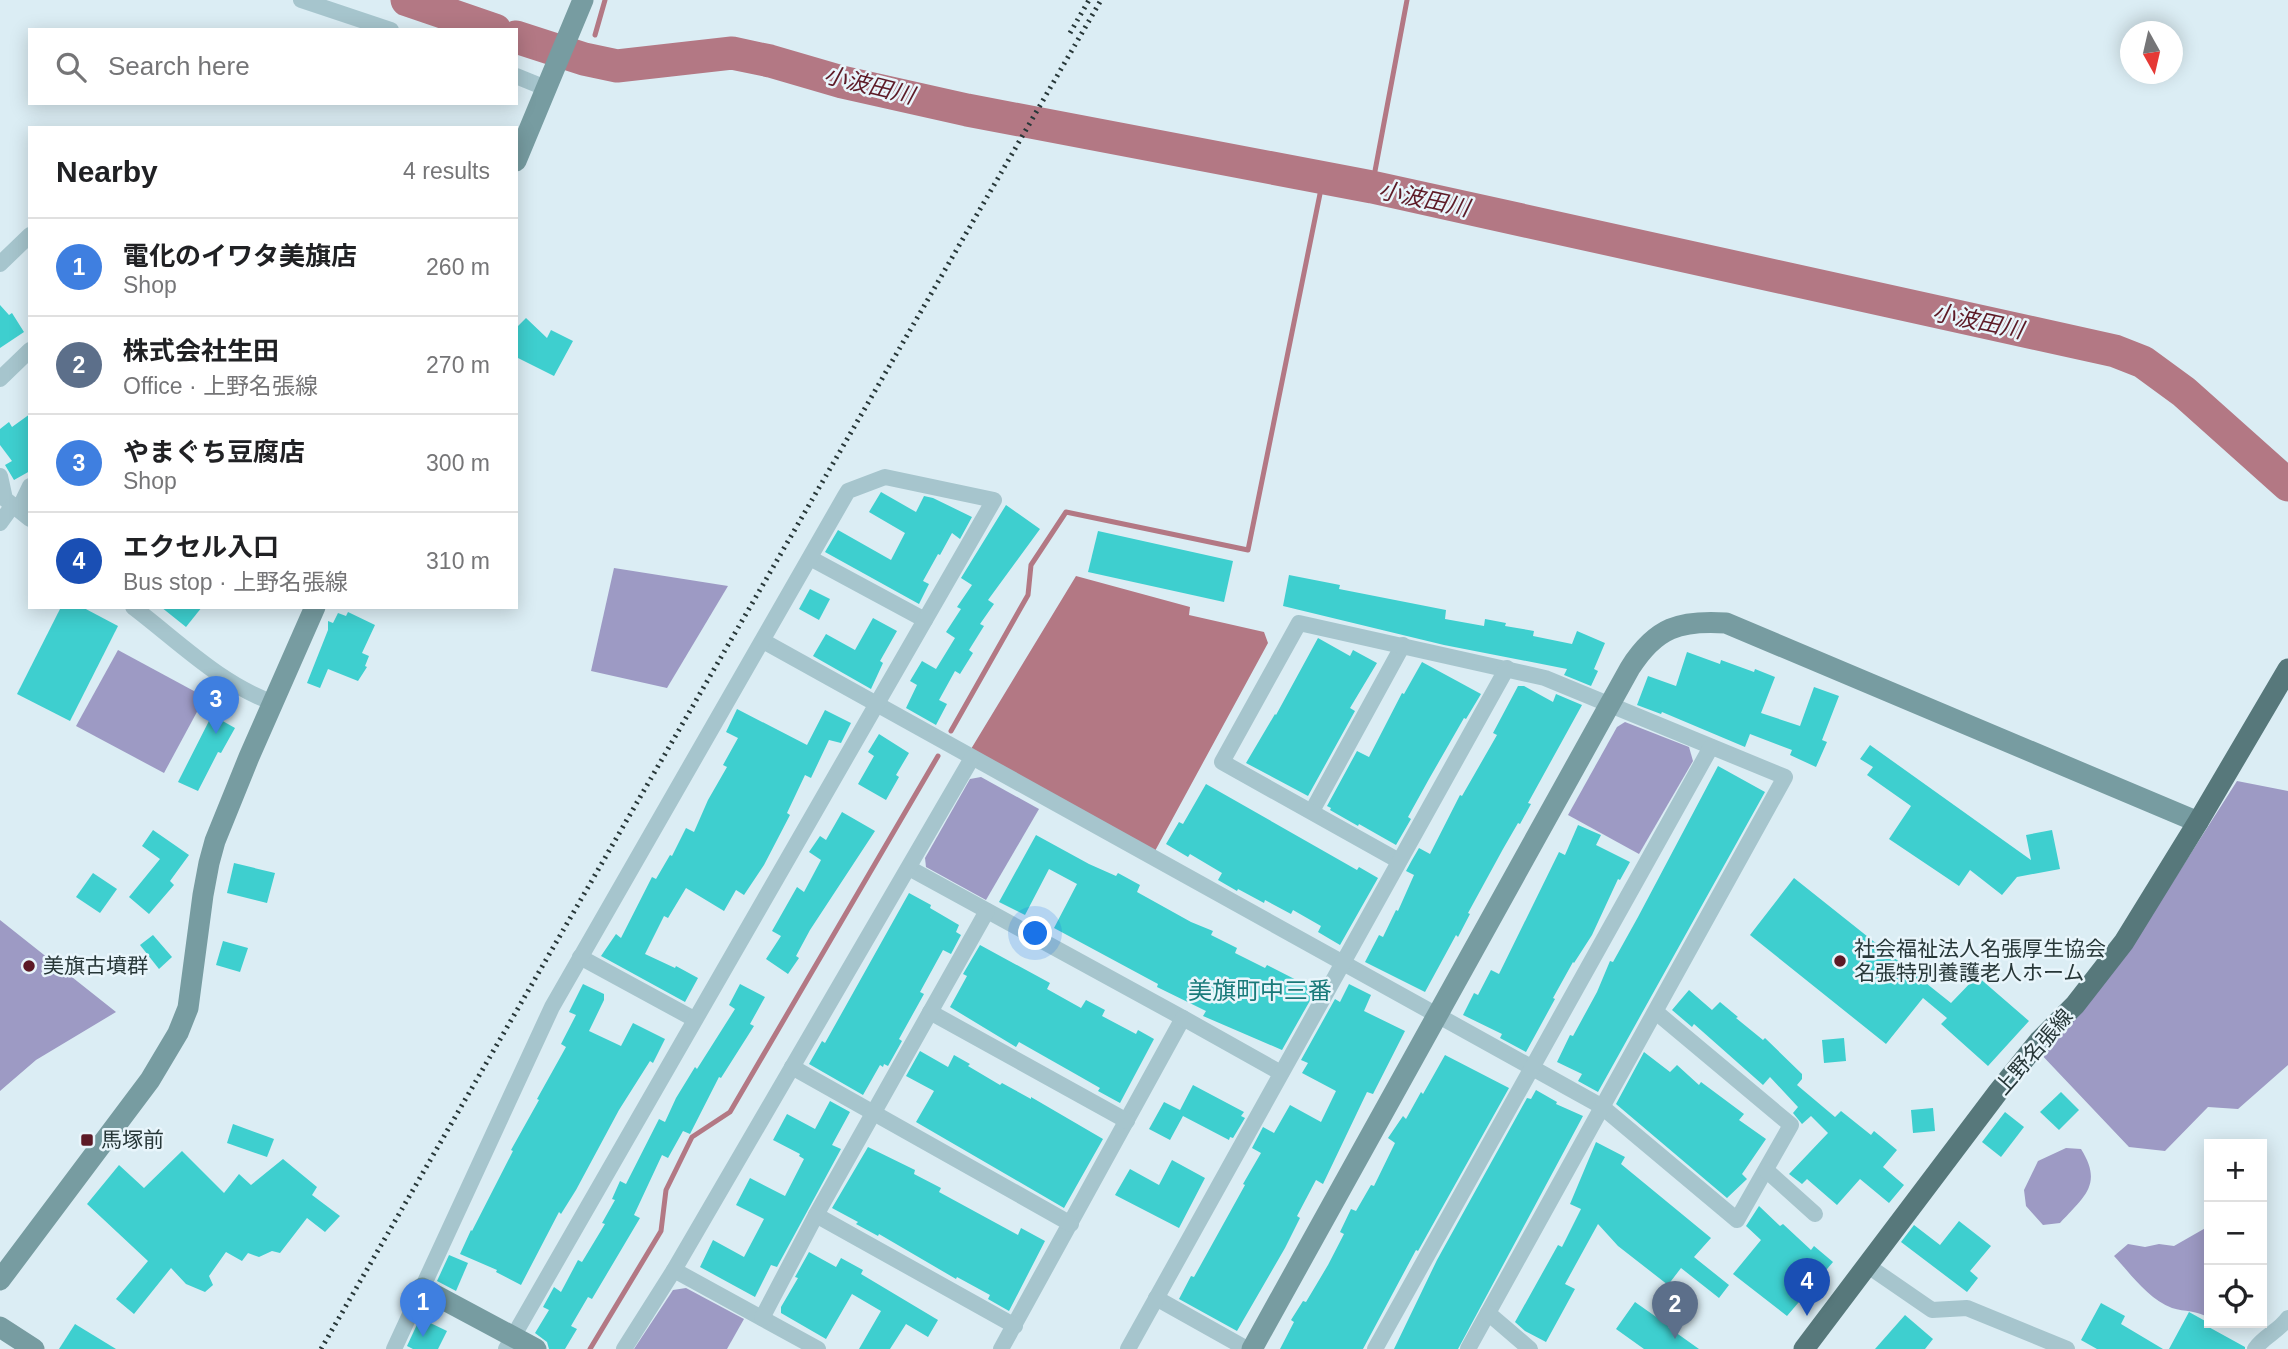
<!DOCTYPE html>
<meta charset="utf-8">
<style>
body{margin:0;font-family:Arial,"Noto Sans JP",sans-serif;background:#f2f2f2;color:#202124}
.controls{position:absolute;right:21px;bottom:21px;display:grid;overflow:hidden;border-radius:0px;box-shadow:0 4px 18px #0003}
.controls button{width:63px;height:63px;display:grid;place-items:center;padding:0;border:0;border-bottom:2px solid #e0e0e0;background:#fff;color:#202124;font:35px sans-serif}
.compass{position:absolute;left:2120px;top:21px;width:63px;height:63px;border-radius:50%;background:#fff;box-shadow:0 4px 18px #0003;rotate:172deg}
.you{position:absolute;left:1036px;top:934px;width:24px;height:24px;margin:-18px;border:5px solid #fff;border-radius:50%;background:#1a73e8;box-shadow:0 0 0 10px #1a73e833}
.badge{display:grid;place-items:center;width:46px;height:46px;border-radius:50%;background:#db2777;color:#fff;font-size:23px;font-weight:700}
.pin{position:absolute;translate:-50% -58px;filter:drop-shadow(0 2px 4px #0008)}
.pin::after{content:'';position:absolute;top:37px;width:24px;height:21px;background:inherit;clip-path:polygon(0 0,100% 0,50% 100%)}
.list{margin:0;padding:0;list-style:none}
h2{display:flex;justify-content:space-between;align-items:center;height:91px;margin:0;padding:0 28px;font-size:30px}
h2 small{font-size:23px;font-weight:400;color:#757577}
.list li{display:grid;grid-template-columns:46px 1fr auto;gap:21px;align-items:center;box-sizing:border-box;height:98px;padding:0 28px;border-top:2px solid #e0e0e0}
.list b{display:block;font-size:26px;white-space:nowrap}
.list p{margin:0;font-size:23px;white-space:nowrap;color:#757577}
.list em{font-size:23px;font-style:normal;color:#757577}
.icon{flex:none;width:38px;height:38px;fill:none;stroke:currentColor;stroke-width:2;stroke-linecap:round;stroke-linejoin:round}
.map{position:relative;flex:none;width:2288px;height:1349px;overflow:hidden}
.search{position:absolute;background:#fff;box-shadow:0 4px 18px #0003;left:28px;top:28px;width:490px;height:77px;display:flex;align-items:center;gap:18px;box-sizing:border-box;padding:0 24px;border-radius:0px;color:#757577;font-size:26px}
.panel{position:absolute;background:#fff;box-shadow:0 4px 18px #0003;left:28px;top:126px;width:490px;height:483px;border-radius:0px}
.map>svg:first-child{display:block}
</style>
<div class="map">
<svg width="2288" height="1349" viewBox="0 0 2288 1349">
<rect width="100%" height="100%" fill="#dbedf4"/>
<g fill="#9d9ac4">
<polygon points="614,568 728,586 667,688 591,671"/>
<polygon points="118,650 205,697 164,773 76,726"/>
<polygon points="1625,722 1689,747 1693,761 1639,854 1568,815 1617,727"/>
<polygon points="981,777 1039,809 986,900 926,867 925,858 970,779"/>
<polygon points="2237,781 2288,791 2288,1065 2238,1109 2208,1107 2165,1151 2129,1147 2037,1050 2149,919"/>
<polygon points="0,920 116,1012 36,1060 0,1091"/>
<path d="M2066 1148 2081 1149C2103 1184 2085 1196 2060 1223L2043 1225 2026 1206 2024 1190 2038 1161Z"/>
<path d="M2209 1226V1318C2197 1310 2185 1312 2172 1308 2148 1299 2130 1273 2114 1256L2128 1244 2145 1247 2159 1244 2174 1246Z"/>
<polygon points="686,1288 744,1319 727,1349 634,1349 673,1290"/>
</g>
<polygon fill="#b37884" points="1076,576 1190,607 1189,615 1264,632 1268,643 1155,851 971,749"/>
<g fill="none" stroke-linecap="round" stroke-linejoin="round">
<g stroke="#b37884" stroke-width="5">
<polyline points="595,35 605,0"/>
<polyline points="1372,187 1407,0"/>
<polyline points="951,731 1028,595 1031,565 1066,512 1248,550 1323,179"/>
<polyline points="590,1349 661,1231 666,1190 692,1137 730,1112 938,756"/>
</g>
<g stroke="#b37884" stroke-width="33">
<polyline points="407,0 495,30"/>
<polyline points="516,37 584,59 617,66 732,53 770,61 842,82 967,110 1372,187 2115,351 2143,362 2184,392 2288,485"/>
</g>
</g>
<g fill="#3ecfcf">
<polygon points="0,305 9,315 12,313 24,332 0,348"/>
<polygon points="526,318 547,338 551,330 573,341 554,376 516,357 516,328"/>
<polygon points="30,414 30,471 14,480 5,465 12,461 0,445 0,429 9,422 12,427"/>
<polygon points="881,492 916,512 924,496 933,498 972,517 960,539 952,533 940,555 938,554 923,581 929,584 919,604 825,552 838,530 891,560 905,533 869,512"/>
<polygon points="1006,505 1040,529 988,600 994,604 980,624 984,626 969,650 973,653 960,674 955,671 939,700 947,704 936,725 906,708 917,685 910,681 922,661 936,669 955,638 946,632 961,609 957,607 972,585 961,578"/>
<polygon points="1098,531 1233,561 1224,602 1088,572"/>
<polygon points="1289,575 1340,585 1339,589 1446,610 1445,619 1484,626 1485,619 1506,623 1505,626 1534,631 1533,636 1572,644 1577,631 1605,643 1594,669 1598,671 1591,686 1564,675 1567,669 1444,645 1283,606"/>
<polygon points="810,589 830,599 819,620 799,609"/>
<polygon points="61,607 82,607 118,626 70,721 17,694"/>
<polygon points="161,607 202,607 186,627"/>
<polygon points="348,612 375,625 362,653 369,656 365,666 367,667 358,681 328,669 320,688 307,683 328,630 328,621 333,623 338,613 346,616"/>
<polygon points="873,618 897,631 880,661 883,663 871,689 813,656 826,634 855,650"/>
<polygon points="1318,638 1350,656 1353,650 1377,663 1350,708 1355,711 1308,796 1246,763 1275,714 1276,715"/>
<polygon points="1687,652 1720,664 1721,660 1754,672 1755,669 1775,677 1761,713 1800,726 1814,687 1839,696 1822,740 1827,742 1816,767 1790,755 1792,750 1750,734 1745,747 1662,712 1661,714 1637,705 1648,676 1676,686"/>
<polygon points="1422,662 1481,694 1466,719 1464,718 1429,779 1408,817 1411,819 1396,845 1359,824 1358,826 1330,810 1331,808 1327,806 1357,751 1369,757 1402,693 1404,694"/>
<polygon points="1518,686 1524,686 1553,702 1556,694 1582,705 1528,803 1531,804 1520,824 1518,823 1503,849 1468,913 1470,914 1458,937 1456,935 1425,992 1365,962 1379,935 1383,937 1396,910 1398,911 1414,875 1406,871 1412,860 1419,848 1430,854 1460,795 1462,796 1497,735 1493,733"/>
<polygon points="737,709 807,745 825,710 851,723 841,743 829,740 811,778 805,775 787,813 790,815 764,865 744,895 736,890 724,911 686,888 668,918 664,916 645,954 675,968 676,966 698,978 685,1002 601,956 616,934 621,938 652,877 656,879 670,855 672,856 686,828 694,832 708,800 727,767 723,765 738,738 726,732"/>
<polygon points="212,715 235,728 221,753 218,752 198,791 178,782"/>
<polygon points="879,734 909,753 896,775 899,777 886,800 858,784 874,756 868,752"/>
<polygon points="1870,745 2031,860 2026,835 2052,830 2060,869 2017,877 2002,895 1970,870 1959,886 1889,839 1911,806 1867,775 1873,767 1860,759"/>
<polygon points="1718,766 1765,792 1598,1092 1578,1081 1582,1074 1557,1062 1570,1035 1573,1036 1597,992 1610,961 1613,962 1638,917"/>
<polygon points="1206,784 1357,870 1359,867 1378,878 1340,945 1318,932 1321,926 1293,910 1291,914 1265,900 1264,903 1238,889 1237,891 1218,880 1222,873 1190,854 1188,857 1166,844 1179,822 1183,824"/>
<polygon points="842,812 875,831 810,930 796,956 799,958 788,974 766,959 781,936 772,931 797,887 804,892 821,860 809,852 820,836 826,840"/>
<polygon points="1578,825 1601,835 1596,845 1630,862 1620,880 1618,879 1592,935 1574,963 1573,962 1553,998 1555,999 1526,1052 1500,1038 1502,1034 1463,1015 1474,993 1478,995 1491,970 1499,974 1559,852 1565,855"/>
<polygon points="153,830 189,855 170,881 174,885 149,914 129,897 160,859 142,846"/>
<polygon points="1036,835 1089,864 1116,876 1118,873 1140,885 1137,892 1191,922 1213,931 1211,935 1237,948 1235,953 1265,968 1267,965 1316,990 1282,1050 1203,1016 1206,1011 1157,987 1158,984 1054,928 1077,884 1049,869 1025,915 999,902"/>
<polygon points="234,863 275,873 267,903 227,893"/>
<polygon points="93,873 117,889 100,913 76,897"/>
<polygon points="1794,878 1951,1003 1977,976 2029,1021 1988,1066 1941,1024 1947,1018 1923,998 1886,1044 1750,935"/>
<polygon points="909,893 931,905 930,908 959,925 956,932 961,935 951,954 943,950 920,992 924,994 899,1039 902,1041 888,1066 884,1064 883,1067 880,1065 863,1095 809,1064 822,1041 825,1043"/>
<polygon points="153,935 172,957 159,969 140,945"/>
<polygon points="223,941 248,948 240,972 216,965"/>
<polygon points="980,945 1050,983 1047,989 1081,1008 1086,1000 1105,1010 1102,1016 1136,1034 1138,1030 1154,1039 1120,1103 1098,1091 1100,1088 1079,1076 1019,1042 1016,1047 950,1007 967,976 963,974"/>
<polygon points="583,984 604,994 604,1000 589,1031 621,1046 633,1023 665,1039 653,1063 650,1061 619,1110 576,1190 561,1214 559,1212 521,1285 496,1272 497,1270 460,1254 471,1230 472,1231 513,1151 511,1150 539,1100 537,1099 566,1047 561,1044 576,1015 569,1012"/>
<polygon points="740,984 765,997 750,1024 754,1026 721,1078 719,1077 690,1134 683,1131 668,1158 662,1155 634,1215 640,1218 592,1299 588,1297 571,1326 577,1329 565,1349 549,1349 547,1342 535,1333 549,1310 543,1307 554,1287 561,1292 578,1260 582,1262 605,1224 602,1223 615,1200 612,1199 620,1181 626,1184 659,1119 665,1122 676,1098 695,1067 697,1069 735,1009 729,1005"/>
<polygon points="1349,984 1371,995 1364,1011 1405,1031 1373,1094 1367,1092 1323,1184 1316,1180 1297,1216 1300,1218 1285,1248 1237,1331 1179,1299 1191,1276 1194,1277 1245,1185 1243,1184 1261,1153 1252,1148 1263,1127 1274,1133 1290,1105 1321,1122 1336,1091 1302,1073 1308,1063 1301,1060 1335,999 1340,1002"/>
<polygon points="1689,990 1712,1010 1720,1002 1738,1017 1736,1018 1763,1040 1765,1038 1802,1074 1802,1079 1797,1085 1835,1117 1841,1111 1871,1135 1874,1131 1897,1150 1883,1167 1904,1185 1889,1203 1860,1179 1837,1205 1807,1179 1802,1184 1789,1174 1828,1133 1811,1116 1802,1124 1793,1113 1798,1107 1770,1077 1763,1085 1694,1024 1692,1027 1672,1010"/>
<polygon points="1844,1038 1846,1061 1824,1063 1822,1040"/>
<polygon points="920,1051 948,1067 954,1055 970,1064 968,1066 1000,1085 1002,1083 1031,1099 1031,1097 1103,1139 1064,1208 916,1122 934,1091 906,1076"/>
<polygon points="1644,1052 1670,1072 1677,1065 1699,1085 1701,1082 1744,1114 1739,1120 1766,1139 1742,1174 1747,1179 1727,1198 1616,1104"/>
<polygon points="1445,1055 1509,1088 1418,1251 1416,1250 1363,1349 1280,1349 1294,1322 1291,1320 1303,1301 1306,1302 1328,1265 1344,1234 1340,1232 1351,1209 1356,1211 1371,1185 1374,1186 1395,1143 1388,1138 1403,1116 1406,1119 1421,1092 1423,1094"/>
<polygon points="1193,1085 1244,1112 1241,1116 1245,1118 1233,1138 1230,1137 1229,1140 1183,1116 1170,1140 1149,1129 1164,1102 1180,1110"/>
<polygon points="1536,1090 1557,1102 1556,1104 1583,1116 1458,1349 1394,1349 1437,1260 1527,1098 1531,1099"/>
<polygon points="2061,1092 2079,1110 2059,1130 2040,1112"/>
<polygon points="830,1101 850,1112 832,1145 841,1149 777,1267 771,1265 755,1297 700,1267 713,1240 744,1257 764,1219 736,1205 750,1178 785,1196 804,1159 799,1156 800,1154 773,1140 787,1114 815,1129"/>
<polygon points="1933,1108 1935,1131 1913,1133 1911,1110"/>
<polygon points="2005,1112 2024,1127 2001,1157 1982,1142"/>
<polygon points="233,1124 274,1139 267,1157 227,1143"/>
<polygon points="1596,1142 1625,1157 1621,1164 1711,1238 1694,1257 1729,1285 1719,1298 1681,1268 1668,1285 1618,1246 1598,1224 1565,1284 1575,1289 1546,1342 1525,1331 1515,1322 1558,1245 1562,1247 1581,1209 1570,1204"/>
<polygon points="868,1147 915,1170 914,1174 941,1188 939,1192 1018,1235 1021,1228 1045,1241 1009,1311 988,1299 990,1295 957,1277 956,1279 879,1234 878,1236 856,1224 858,1222 832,1208"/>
<polygon points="182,1151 224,1193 239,1174 251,1185 283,1159 317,1187 312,1195 340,1216 325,1232 307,1218 280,1253 272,1251 259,1257 248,1253 242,1261 226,1252 209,1276 213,1285 205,1292 186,1284 171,1268 134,1314 116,1299 148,1261 87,1204 119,1165 144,1188"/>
<polygon points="1172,1160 1205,1178 1179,1228 1115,1195 1130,1169 1159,1185"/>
<polygon points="1759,1206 1780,1226 1783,1224 1811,1250 1814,1246 1833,1262 1787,1316 1733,1274 1761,1240 1746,1226"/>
<polygon points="1959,1221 1991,1246 1970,1271 1978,1278 1967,1292 1901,1242 1914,1225 1940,1245"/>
<polygon points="809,1252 836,1267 841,1258 863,1270 861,1274 938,1320 928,1337 906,1324 890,1349 859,1349 881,1311 852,1294 826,1339 781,1313 781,1307 798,1278 795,1277"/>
<polygon points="449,1255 468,1263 456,1291 437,1281"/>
<polygon points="1635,1302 1669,1326 1668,1327 1699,1349 1644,1349 1616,1329"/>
<polygon points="2101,1303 2125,1316 2121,1324 2163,1349 2097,1349 2081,1340"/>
<polygon points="2189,1312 2207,1322 2205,1325 2245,1347 2245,1349 2169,1349"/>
<polygon points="1905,1315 1933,1339 1925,1349 1875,1349"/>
<polygon points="420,1318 447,1331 438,1349 413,1349 407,1346"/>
<polygon points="75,1324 116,1349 59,1349"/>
</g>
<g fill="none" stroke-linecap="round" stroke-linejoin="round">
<g stroke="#a6c5cd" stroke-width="16">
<polyline points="301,0 391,30"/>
<polyline points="516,76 548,89"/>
<polyline points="0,264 30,235"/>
<polyline points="0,379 30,350"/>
<polyline points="0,476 5,499 30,519"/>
<polyline points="19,509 30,486"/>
<polyline points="0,523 13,505"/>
<polyline points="810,558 925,620"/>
<path d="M133 607C178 641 220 684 274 703"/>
<polyline points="763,641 1601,1106 1737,1220 1791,1125 1656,1012"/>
<polyline points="1312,811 1403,645"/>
<polyline points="1399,861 1222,762 1299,623 1545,678 1785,777 1468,1349"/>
<polyline points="909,868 1183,1018 1001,1349"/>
<polyline points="580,957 694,1019"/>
<polyline points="930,1012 1127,1121"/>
<polyline points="1183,1018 1281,1073"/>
<polyline points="792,1067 1071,1224"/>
<polyline points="1766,1170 1815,1214"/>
<polyline points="816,1215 1015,1326"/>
<polyline points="1868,1266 1932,1310 1967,1308 2067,1349"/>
<polyline points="674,1270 818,1349"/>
<polyline points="1156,1298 1247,1349"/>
<polyline points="1488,1313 1530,1349"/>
<polyline points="762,1318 816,1215 987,911"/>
<polyline points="394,1349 552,1007 845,496 848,491 885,477 994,500 506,1349"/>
<polyline points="624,1349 674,1270 972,758"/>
<polyline points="1128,1349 1507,668"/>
<polyline points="1375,1349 1711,747"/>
<path d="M2255 1349C2264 1336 2279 1331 2288 1318"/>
</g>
<g stroke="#779ca1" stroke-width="21">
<polyline points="516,161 583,0"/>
<polyline points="0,1280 150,1080 178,1033 188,1008 203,895 209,863 215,841 249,757 315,607"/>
<polyline points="422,1288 536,1349"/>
<polyline points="0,1327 34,1349"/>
<path d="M1252 1349 1630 668C1656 627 1680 620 1726 623L2198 822"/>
</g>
<polyline stroke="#57787b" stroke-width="21" points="1804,1349 1998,1092 2039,1041 2075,1005 2124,942 2198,822 2288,669"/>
<g stroke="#273738" stroke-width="5" stroke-dasharray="2 5" stroke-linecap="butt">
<polyline points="1070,33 1089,0"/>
<polyline points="321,1349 1101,0"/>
</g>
</g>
<g fill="#5d1a26" stroke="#e8f5fb" stroke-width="2.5">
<circle cx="1840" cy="961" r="7"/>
<circle cx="29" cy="966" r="7"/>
<rect x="80" y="1133" width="14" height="14" rx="3.5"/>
</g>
<g text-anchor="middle" stroke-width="5" stroke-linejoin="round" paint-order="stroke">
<g font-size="21" fill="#273738" stroke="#e8f5fb" text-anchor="start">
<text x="1854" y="956">社会福祉法人名張厚生協会<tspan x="1854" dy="24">名張特別養護老人ホーム</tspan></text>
<text x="43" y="973">美旗古墳群</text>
<text x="101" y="1147">馬塚前</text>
</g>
<g font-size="21" fill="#273738" stroke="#e8f5fb">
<text transform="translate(2034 1052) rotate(-49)" y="7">上野名張線</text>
</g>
<g font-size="23" font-style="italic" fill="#5d1a26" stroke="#e8f5fb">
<text transform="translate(869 85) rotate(14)" y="8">小波田川</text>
<text transform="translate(1424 199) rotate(12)" y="8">小波田川</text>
<text transform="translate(1978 321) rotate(12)" y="8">小波田川</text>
</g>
<g font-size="24" fill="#197a7a" stroke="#e8f5fb">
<text x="1260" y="999">美旗町中三番</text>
</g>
</g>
</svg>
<div class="controls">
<button>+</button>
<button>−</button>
<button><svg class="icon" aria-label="locate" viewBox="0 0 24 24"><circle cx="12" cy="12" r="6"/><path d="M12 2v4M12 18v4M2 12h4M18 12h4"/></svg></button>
</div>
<svg class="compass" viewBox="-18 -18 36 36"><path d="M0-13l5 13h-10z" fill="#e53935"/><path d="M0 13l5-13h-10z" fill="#757577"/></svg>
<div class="you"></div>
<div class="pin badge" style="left:423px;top:1337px;background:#3f7fe0">1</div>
<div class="pin badge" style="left:1675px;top:1339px;background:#5c6f8a">2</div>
<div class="pin badge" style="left:216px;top:734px;background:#3f7fe0">3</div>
<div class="pin badge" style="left:1807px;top:1316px;background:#1a4fb4">4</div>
<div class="search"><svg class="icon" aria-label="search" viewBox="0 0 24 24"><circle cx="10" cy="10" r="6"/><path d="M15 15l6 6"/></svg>Search here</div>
<section class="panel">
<h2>Nearby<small>4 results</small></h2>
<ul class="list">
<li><span class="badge" style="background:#3f7fe0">1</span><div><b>電化のイワタ美旗店</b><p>Shop</p></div><em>260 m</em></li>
<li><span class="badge" style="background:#5c6f8a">2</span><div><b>株式会社生田</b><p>Office · 上野名張線</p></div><em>270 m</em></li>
<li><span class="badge" style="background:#3f7fe0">3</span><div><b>やまぐち豆腐店</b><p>Shop</p></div><em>300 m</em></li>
<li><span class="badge" style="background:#1a4fb4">4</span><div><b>エクセル入口</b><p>Bus stop · 上野名張線</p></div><em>310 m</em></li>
</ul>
</section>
</div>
